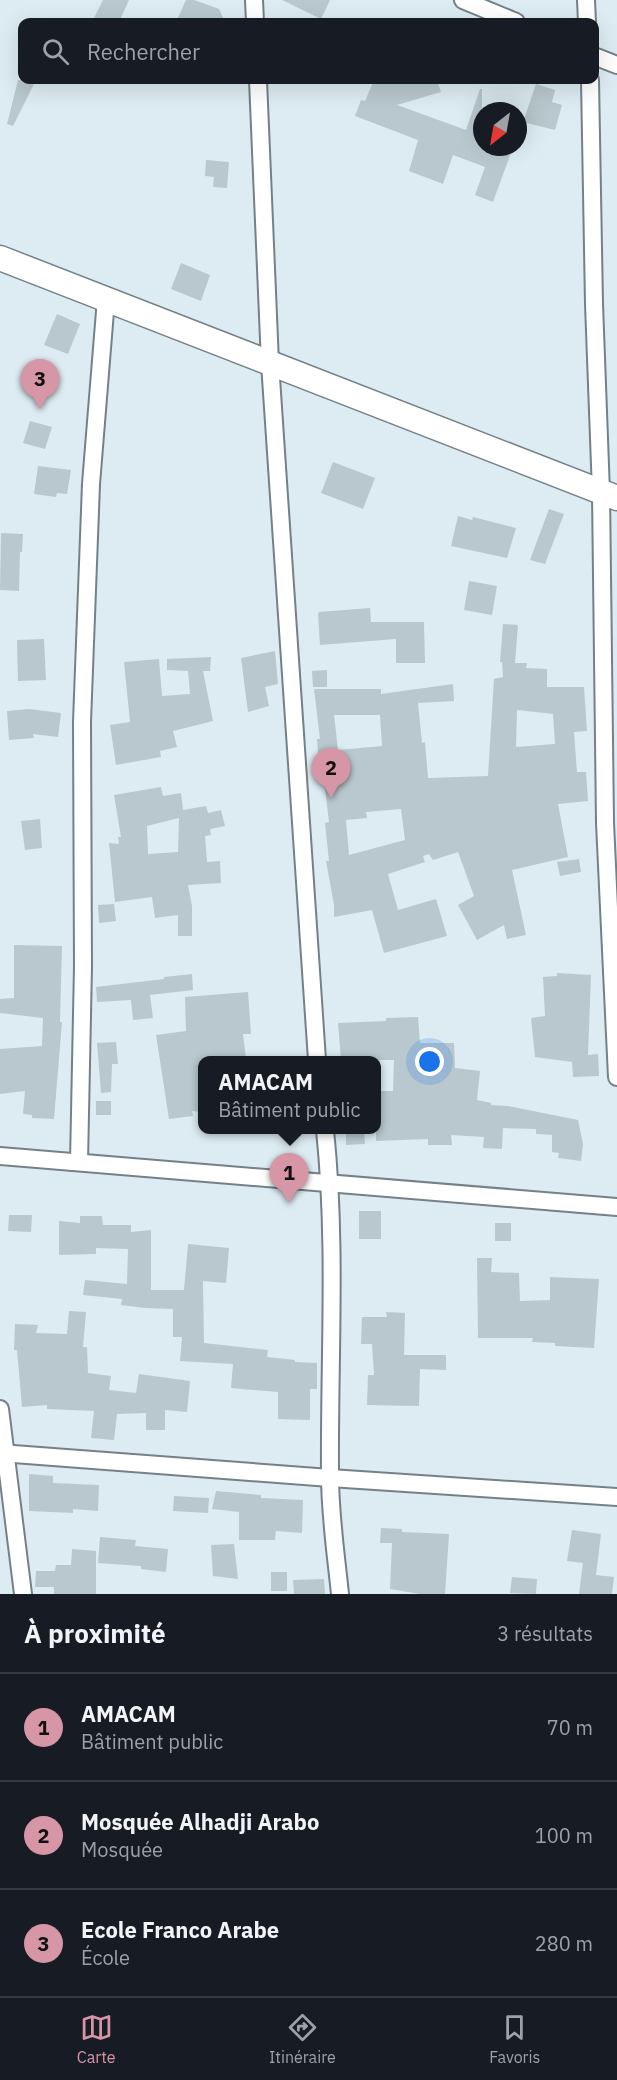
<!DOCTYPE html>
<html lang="fr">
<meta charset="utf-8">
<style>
body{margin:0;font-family:"IBM Plex Sans",sans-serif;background:#242831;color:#f1f3f6}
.compass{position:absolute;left:473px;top:102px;width:54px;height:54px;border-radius:50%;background:#171b24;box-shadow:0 6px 24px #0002;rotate:211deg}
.you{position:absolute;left:430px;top:1062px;width:21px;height:21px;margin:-15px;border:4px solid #fff;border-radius:50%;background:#1a73e8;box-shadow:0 0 0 9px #1a73e833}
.badge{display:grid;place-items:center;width:39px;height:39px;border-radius:50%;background:#d696a5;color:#111;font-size:20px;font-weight:700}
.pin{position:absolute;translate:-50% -50px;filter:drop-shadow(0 2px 3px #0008)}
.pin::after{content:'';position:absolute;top:32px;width:21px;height:18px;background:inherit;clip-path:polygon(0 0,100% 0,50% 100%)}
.popup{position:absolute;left:198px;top:1056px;width:183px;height:78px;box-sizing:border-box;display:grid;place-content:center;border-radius:12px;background:#171b24;filter:drop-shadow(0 2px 4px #0005);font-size:20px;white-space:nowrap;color:#9ea1a6}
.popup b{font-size:22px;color:#f1f3f6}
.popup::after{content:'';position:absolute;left:50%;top:100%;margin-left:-12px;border:12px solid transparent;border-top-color:#171b24}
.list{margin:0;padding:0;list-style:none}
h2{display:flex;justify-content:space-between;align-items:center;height:78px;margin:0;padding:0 24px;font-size:26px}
h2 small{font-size:20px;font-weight:400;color:#9ea1a6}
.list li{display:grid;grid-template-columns:39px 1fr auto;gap:18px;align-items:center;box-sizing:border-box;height:108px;padding:0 24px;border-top:2px solid #363941}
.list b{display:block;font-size:22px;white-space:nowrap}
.list p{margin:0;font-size:20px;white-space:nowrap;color:#9ea1a6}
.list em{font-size:20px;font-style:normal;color:#9ea1a6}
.icon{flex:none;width:33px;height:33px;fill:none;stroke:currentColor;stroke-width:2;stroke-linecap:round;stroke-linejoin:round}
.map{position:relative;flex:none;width:617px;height:1594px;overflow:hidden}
.search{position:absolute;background:#171b24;box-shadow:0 6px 24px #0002;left:18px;right:18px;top:18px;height:66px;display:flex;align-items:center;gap:15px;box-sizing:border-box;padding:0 21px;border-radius:12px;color:#9ea1a6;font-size:22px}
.sheet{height:402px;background:#171b24}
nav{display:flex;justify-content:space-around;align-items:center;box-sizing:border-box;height:84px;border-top:2px solid #363941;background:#171b24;font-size:16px;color:#9ea1a6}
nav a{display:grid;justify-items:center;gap:3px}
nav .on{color:#d696a5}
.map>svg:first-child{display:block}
</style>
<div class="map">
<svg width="617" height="1594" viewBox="0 0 617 1594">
<rect width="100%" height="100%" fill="#ddecf2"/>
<g fill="#b9c8ce" fill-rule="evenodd">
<polygon points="103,0 129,0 119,22 92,22"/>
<polygon points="186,0 194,0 219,9 225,22 176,22"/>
<polygon points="282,0 330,0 321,19"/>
<polygon points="18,80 36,80 13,126 7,124"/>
<polygon points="374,80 437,80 441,92 397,105 466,130 480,89 482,89 482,147 513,147 493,202 475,195 485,167 453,155 443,184 409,171 418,140 355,116 361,100 365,101"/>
<polygon points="536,84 555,90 552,102 562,105 555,130 523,122"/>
<polygon points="206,160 229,162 227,188 213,187 214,177 205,176"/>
<polygon points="181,263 210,275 201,301 171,289"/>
<polygon points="57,314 80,324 68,354 44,345"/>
<polygon points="30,421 52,427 45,449 23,443"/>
<polygon points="333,462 375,478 363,509 321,493"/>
<polygon points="38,466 71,470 67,494 57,493 56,497 34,494"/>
<polygon points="549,509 564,514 545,564 530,560"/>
<polygon points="458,516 472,520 473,517 516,528 507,558 451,546"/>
<polygon points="1,533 23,534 22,552 20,552 19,591 0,590"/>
<polygon points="469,581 497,586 492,615 464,610"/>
<polygon points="370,608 371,622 424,622 425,663 396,663 396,639 320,645 318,614 319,612"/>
<path d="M503 624 518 625 515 663H527L526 668 547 669V687H584L587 731 574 732 577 772H586L588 801 558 804 568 857 512 870 526 935 507 939 504 925 477 940 458 905 474 896 458 852 433 860 429 854 423 856 425 862 388 874 398 910 436 899 447 936 384 953 372 910 334 917V905L326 861H329L325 823 329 822 322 764H319L317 739H320L314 689H381V694L453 684 454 701 418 703 422 743 425 742 428 778 488 776 494 679 503 677 502 662H500ZM517 710 553 714 555 744 516 747ZM334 715H380L382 746 338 750ZM401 809 405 840 349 855 346 820 367 818 366 812Z"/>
<polygon points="44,639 46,680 18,681 17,640"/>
<polygon points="275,651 278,684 265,687 269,706 248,712 241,658"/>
<polygon points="211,657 210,671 203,671 213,721 173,731 177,747 160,751 161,757 116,765 110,725 130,722 124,662 159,659 162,696 190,694 188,671 167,670 167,659"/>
<polygon points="327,670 327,687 313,687 312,671"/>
<polygon points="29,709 61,713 58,737 33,734 34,738 9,740 7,711"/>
<path d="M161 787 163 796 181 793 183 810 206 806 208 813 221 810 225 826 210 829 211 835 205 836 207 862 220 861 221 883 188 885 192 906V936H178V915L155 918 152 897 115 902 109 843 119 844 118 837H121L114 795ZM179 818 178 852 148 854 147 826Z"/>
<polygon points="40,819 42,848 25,850 21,821"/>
<polygon points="579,859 581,872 560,876 557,862"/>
<polygon points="114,904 116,921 99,923 98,905"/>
<polygon points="14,945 62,946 60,1022 62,1022 54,1119 32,1118 32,1115 23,1114 25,1091 0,1094 0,1049 42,1046 43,1018 0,1013 0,999 14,998"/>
<polygon points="557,973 591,975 588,1055 598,1054 599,1076 573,1077 572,1062 535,1057 531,1018 545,1016 543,977 557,976"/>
<polygon points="192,974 193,990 150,995 153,1018 133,1020 131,1000 97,1002 96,987 164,979 164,977"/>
<polygon points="248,992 251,1034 243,1034 246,1058 202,1060 202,1112 192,1111 193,1116 169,1119 156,1035 186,1031 185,997"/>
<polygon points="418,1017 420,1043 454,1043 455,1068 480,1071 477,1100 491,1103 491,1105 508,1106 578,1120 583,1144 581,1161 558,1158 559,1153 552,1152 552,1135 536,1134 536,1129 503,1128 502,1149 483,1148 484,1137 451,1135 452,1145 428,1145 428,1139 376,1141 376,1091 393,1091 394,1060 341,1060 338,1023 386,1021 386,1018"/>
<polygon points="116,1042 118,1064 112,1064 111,1092 101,1093 97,1043"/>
<rect x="96" y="1101" width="15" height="14"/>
<polygon points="346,1130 364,1130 365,1144 346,1145"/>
<rect x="359" y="1211" width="22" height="28"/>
<polygon points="9,1215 32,1215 31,1232 8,1231"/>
<polygon points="80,1216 102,1216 103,1225 131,1225 131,1232 151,1230 151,1290 184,1290 188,1244 229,1248 226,1283 203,1281 204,1343 268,1350 267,1357 295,1360 295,1362 317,1363 317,1389 310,1389 310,1420 278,1419 278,1392 231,1388 233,1364 180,1361 182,1337 173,1337 173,1309 145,1308 121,1305 122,1299 83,1295 85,1280 127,1284 128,1249 96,1248 96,1254 59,1255 59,1221 80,1223"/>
<rect x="495" y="1223" width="16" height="18"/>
<polygon points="477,1258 492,1258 491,1272 519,1273 520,1301 550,1300 550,1277 599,1279 594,1348 555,1346 555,1343 532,1342 533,1338 478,1338"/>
<polygon points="69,1311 86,1312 83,1347 87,1347 88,1373 111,1376 109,1390 136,1393 139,1374 190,1381 187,1412 165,1410 165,1430 146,1430 146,1413 117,1414 114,1440 91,1438 94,1411 47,1409 47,1405 22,1407 17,1350 14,1350 15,1324 38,1325 36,1333 67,1334"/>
<polygon points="386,1312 405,1313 404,1355 446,1355 446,1370 420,1369 419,1406 367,1405 368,1375 374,1375 372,1344 361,1344 362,1317 387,1317"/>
<polygon points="29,1474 53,1476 53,1483 99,1485 98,1511 73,1509 73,1513 29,1511"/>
<polygon points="216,1491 261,1495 261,1498 303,1500 302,1533 276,1531 275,1540 239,1540 239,1512 212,1509"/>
<polygon points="174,1496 209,1498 208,1513 173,1511"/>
<polygon points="381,1528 402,1529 402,1532 449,1534 445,1594 420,1594 390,1589 392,1543 380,1543"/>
<polygon points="572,1530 601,1534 596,1575 614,1577 612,1594 579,1594 583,1563 567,1561"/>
<polygon points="100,1537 136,1540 135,1546 168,1549 166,1572 141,1569 141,1566 98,1563"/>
<polygon points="234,1544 238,1579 213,1576 211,1545"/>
<polygon points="72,1549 96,1551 96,1594 54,1594 54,1587 35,1587 36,1571 55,1571 56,1565 71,1565"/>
<rect x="271" y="1572" width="16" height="19"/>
<polygon points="512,1577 537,1579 536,1594 510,1593"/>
<polygon points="324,1579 325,1594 294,1594 293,1580"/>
</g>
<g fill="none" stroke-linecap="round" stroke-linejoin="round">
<defs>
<g id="street">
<polyline points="254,0 255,22"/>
<polyline points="463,0 516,22"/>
<polyline points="586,0 587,22"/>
<polyline points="594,56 617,65"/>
<polyline points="258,80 270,363 317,1060"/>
<polyline points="590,80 594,304 601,492 605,823 617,1077"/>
<path d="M325 1130C337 1245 329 1360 330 1476 330 1515 336 1555 340 1594"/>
<polyline points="0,1156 617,1207"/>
<polyline points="79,1162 83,966 82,722 91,484 106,299"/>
<polyline points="0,1409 23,1594"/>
<polyline points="0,1453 330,1478 617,1497"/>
</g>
<polyline id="secondary" points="0,258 617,498"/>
</defs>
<use href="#street" stroke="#748187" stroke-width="20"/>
<use href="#secondary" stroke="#748187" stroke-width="27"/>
<use href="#street" stroke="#fff" stroke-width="16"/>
<use href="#secondary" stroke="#fff" stroke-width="24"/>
</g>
</svg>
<svg class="compass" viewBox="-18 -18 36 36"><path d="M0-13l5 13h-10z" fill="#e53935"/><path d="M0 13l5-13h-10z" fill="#9ea1a6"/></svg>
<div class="you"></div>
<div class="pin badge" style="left:289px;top:1203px">1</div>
<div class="popup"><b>AMACAM</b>Bâtiment public</div>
<div class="pin badge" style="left:331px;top:798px">2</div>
<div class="pin badge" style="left:40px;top:409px">3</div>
<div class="search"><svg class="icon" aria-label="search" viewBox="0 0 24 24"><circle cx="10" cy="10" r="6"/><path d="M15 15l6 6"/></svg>Rechercher</div>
</div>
<section class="sheet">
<h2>À proximité<small>3 résultats</small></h2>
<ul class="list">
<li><span class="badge">1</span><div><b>AMACAM</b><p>Bâtiment public</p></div><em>70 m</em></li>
<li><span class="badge">2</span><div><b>Mosquée Alhadji Arabo</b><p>Mosquée</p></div><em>100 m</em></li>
<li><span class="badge">3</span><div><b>Ecole Franco Arabe</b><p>École</p></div><em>280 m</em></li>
</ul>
</section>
<nav>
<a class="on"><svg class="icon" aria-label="map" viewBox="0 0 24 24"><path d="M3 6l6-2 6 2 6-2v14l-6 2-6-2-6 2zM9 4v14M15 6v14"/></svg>Carte</a>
<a><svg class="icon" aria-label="directions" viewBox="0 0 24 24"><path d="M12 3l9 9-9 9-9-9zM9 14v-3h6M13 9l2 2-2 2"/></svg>Itinéraire</a>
<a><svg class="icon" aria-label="saved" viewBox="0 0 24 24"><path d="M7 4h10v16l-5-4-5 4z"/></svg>Favoris</a>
</nav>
